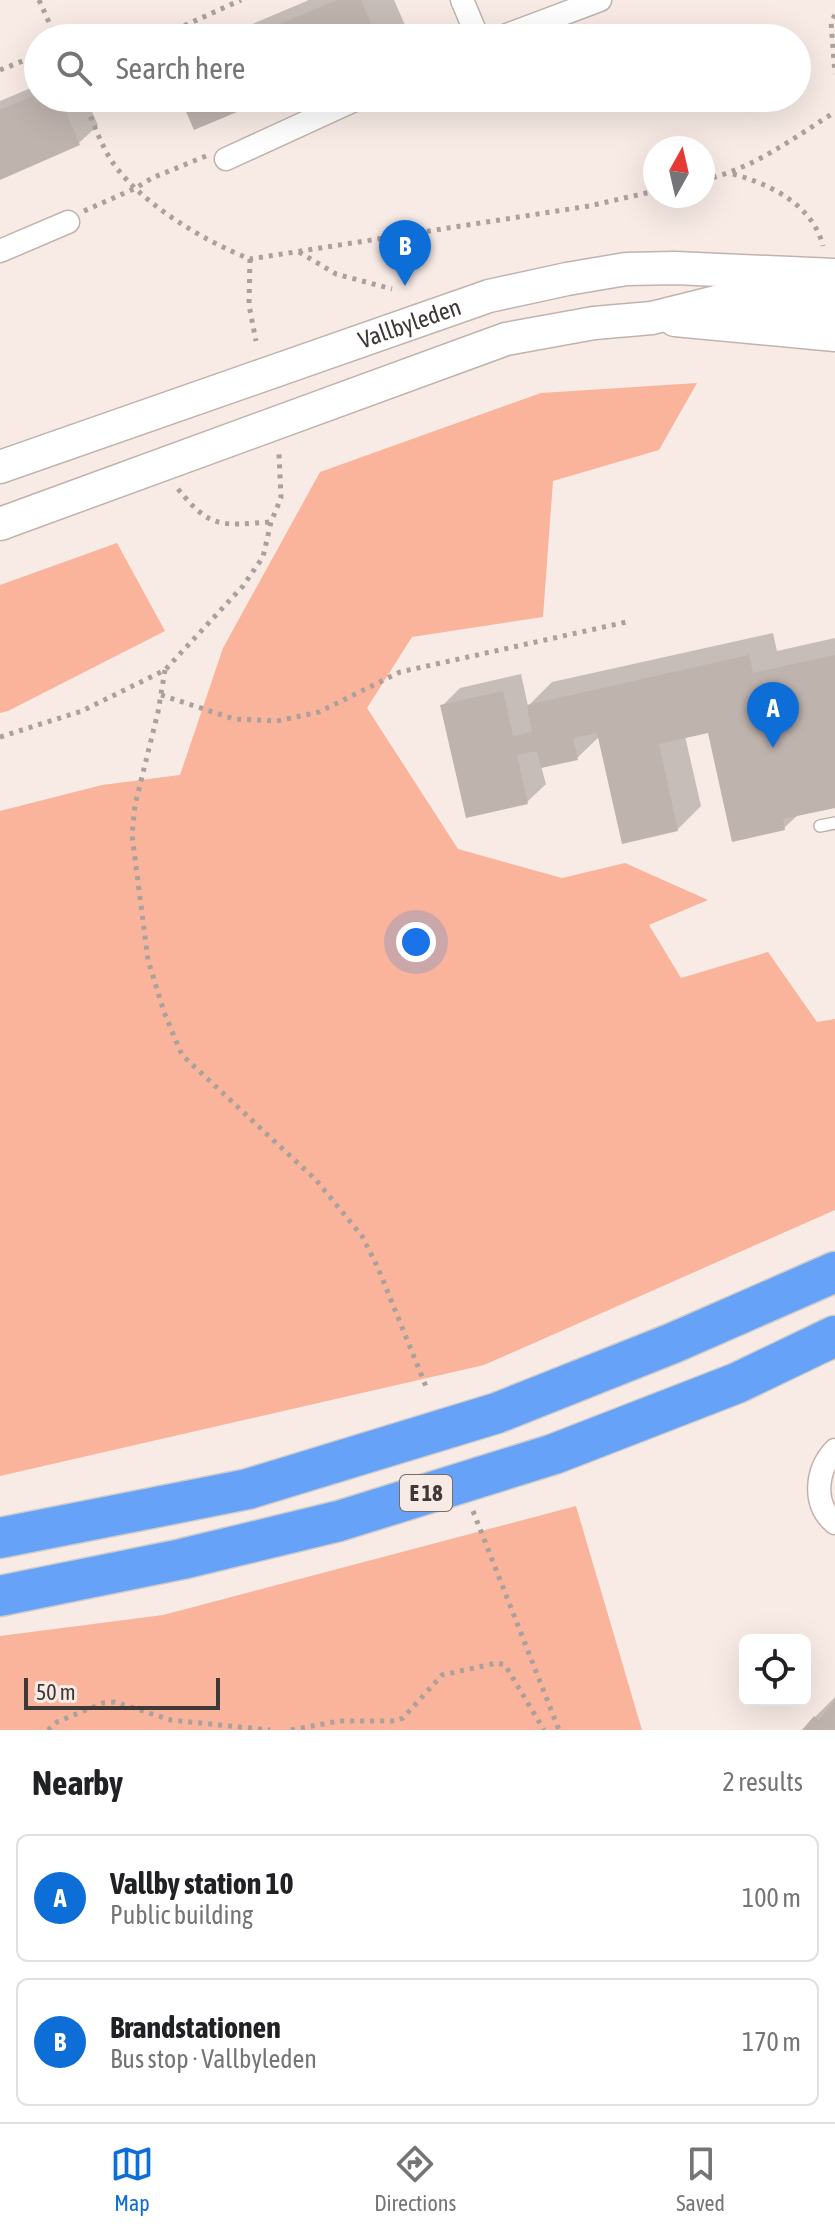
<!DOCTYPE html>
<meta charset="utf-8">
<style>
body{margin:0;font-family:"Asap Condensed",sans-serif;background:#f2f2f2;color:#202124}
.controls{position:absolute;right:24px;bottom:24px;display:grid;overflow:hidden;border-radius:12px;box-shadow:0 8px 32px #0002}
.controls button{width:72px;height:72px;display:grid;place-items:center;padding:0;border:0;border-bottom:2px solid #e0e0e0;background:#fff;color:#202124;font:40px sans-serif}
.compass{position:absolute;left:643px;top:136px;width:72px;height:72px;border-radius:50%;background:#fff;box-shadow:0 8px 32px #0002;rotate:8deg}
.scale{position:absolute;left:24px;bottom:20px;width:196px;box-sizing:border-box;padding-left:8px;border:4px solid #3e3836;border-top:0;font-size:22px;line-height:28px;white-space:nowrap;color:#3e3836;-webkit-text-stroke:6px #f8ebe6;paint-order:stroke}
.you{position:absolute;left:416px;top:942px;width:28px;height:28px;margin:-20px;border:6px solid #fff;border-radius:50%;background:#1a73e8;box-shadow:0 0 0 12px #1a73e833}
.badge{display:grid;place-items:center;width:52px;height:52px;border-radius:50%;background:#0c6ed6;color:#fff;font-size:26px;font-weight:700}
.pin{position:absolute;translate:-50% -66px;filter:drop-shadow(0 2px 4px #0008)}
.pin::after{content:'';position:absolute;top:42px;width:28px;height:24px;background:inherit;clip-path:polygon(0 0,100% 0,50% 100%)}
.list{margin:0;padding:0;list-style:none}
h2{display:flex;justify-content:space-between;align-items:center;height:104px;margin:0;padding:0 32px;font-size:34px}
h2 small{font-size:26px;font-weight:400;color:#757577}
.list li{display:grid;grid-template-columns:52px 1fr auto;gap:24px;align-items:center;box-sizing:border-box;height:128px;margin:0 16px 16px;padding:0 16px;border:2px solid #e0e0e0;border-radius:12px}
.list b{display:block;font-size:30px;white-space:nowrap}
.list p{margin:0;font-size:26px;white-space:nowrap;color:#757577}
.list em{font-size:26px;font-style:normal;color:#757577}
.icon{flex:none;width:44px;height:44px;fill:none;stroke:currentColor;stroke-width:2;stroke-linecap:round;stroke-linejoin:round}
.map{position:relative;flex:none;width:835px;height:1730px;overflow:hidden}
.search{position:absolute;background:#fff;box-shadow:0 8px 32px #0002;left:24px;right:24px;top:24px;height:88px;display:flex;align-items:center;gap:20px;box-sizing:border-box;padding:0 28px;border-radius:44px;color:#757577;font-size:30px}
.sheet{height:392px;background:#fff}
nav{display:flex;justify-content:space-around;align-items:center;box-sizing:border-box;height:112px;border-top:2px solid #e0e0e0;background:#fff;font-size:22px;color:#757577}
nav a{display:grid;justify-items:center;gap:4px}
nav .on{color:#0c6ed6}
.map>svg:first-child{display:block}
</style>
<div class="map">
<svg width="835" height="1730" viewBox="0 0 835 1730">
<rect width="100%" height="100%" fill="#f8ebe6"/>
<g fill="#f9b49b">
<polygon points="697,383 659,450 553,481 543,617 412,637 367,708 458,849 562,878 625,863 708,900 649,925 681,978 768,952 817,1022 835,1019 835,1210 484,1365 0,1476 0,811 102,785 180,775 223,648 320,472 541,393"/>
<polygon points="117,543 165,631 8,711 0,713 0,585"/>
<polygon points="576,1506 642,1730 0,1730 0,1636 163,1615"/>
</g>
<g fill="#0003">
<polygon points="309,0 394,0 405,25 392,38 219,38"/>
<polygon points="38,85 38,98 86,98 98,125 79,143 0,178 0,101"/>
<polygon points="773,633 777,651 835,638 835,806 799,814 784,828 709,731 685,736 701,806 677,830 600,736 577,758 541,766 546,784 527,802 442,706 460,688 521,674 528,706 552,682"/>
<polygon points="835,1697 835,1730 805,1730 815,1717"/>
</g>
<g fill="#bfb3ae">
<polygon points="337,0 361,0 377,38 247,38"/>
<polygon points="38,94 38,98 60,98 80,145 0,180 0,110"/>
<polygon points="180,98 270,98 194,130"/>
<polygon points="749,655 753,673 835,655 835,808 783,819 785,830 732,842 708,733 659,744 678,831 622,844 597,733 573,738 578,760 541,768 537,751 517,755 528,804 466,818 440,705 503,691 513,736 532,732 527,705"/>
<polygon points="835,1700 835,1730 802,1730 814,1716 819,1720"/>
</g>
<g fill="none" stroke-linecap="round" stroke-linejoin="round">
<defs>
<polyline id="lane" points="820,826 835,823"/>
<g id="street">
<polyline points="462,0 478,38"/>
<polyline points="499,38 600,0"/>
<polyline points="226,159 359,98"/>
<polyline points="0,251 68,222"/>
<path d="M835 1450C816 1470 812 1504 835 1523"/>
</g>
<g id="secondary">
<polyline points="675,320 835,335"/>
<path id="s1" d="M0 467 489 296 567 279 626 269 675 268 835 275"/>
<polyline points="0,524 506,339 594,323 652,318 732,298 835,305"/>
</g>
<g id="highway">
<polyline points="0,1538 248,1489 497,1413 673,1343 835,1272"/>
<polyline points="0,1596 182,1559 339,1521 554,1454 737,1383 835,1336"/>
</g>
</defs>
<use href="#lane" stroke="#c0b3ae" stroke-width="14"/>
<use href="#street" stroke="#c0b3ae" stroke-width="25"/>
<use href="#secondary" stroke="#c0b3ae" stroke-width="35"/>
<use href="#highway" stroke="#cdcbcb" stroke-width="43"/>
<g stroke="#aaa09c" stroke-width="5" stroke-dasharray="4 6" stroke-linecap="butt">
<polyline points="39,0 56,38"/>
<polyline points="835,15 831,22 835,74"/>
<polyline points="157,38 241,0"/>
<polyline points="0,70 38,55"/>
<path d="M83 98C91 117 98 137 108 155 133 199 203 241 250 259L589 206 655 191"/>
<path d="M733 174C770 184 813 205 823 246"/>
<path d="M703 180C753 169 792 139 835 112"/>
<polyline points="84,211 136,188 152,178 206,156"/>
<polyline points="299,252 336,274 392,289"/>
<polyline points="250,259 249,305 256,341"/>
<path d="M178 489C211 530 221 525 271 522"/>
<polyline points="165,670 158,712 135,805 132,835 148,960 164,1012 182,1055 316,1180 362,1236 378,1268 427,1389"/>
<polyline points="161,695 234,719 277,721 319,712 400,672 631,621"/>
<polyline points="0,737 82,711 165,670 243,586 263,557 271,522 281,498 279,454"/>
<polyline points="473,1511 559,1730"/>
<polyline points="48,1730 57,1722 103,1703 115,1702 171,1720 270,1730"/>
<polyline points="291,1730 339,1721 396,1721 403,1718 442,1675 497,1663 505,1665 544,1730"/>
</g>
<use href="#lane" stroke="#fff" stroke-width="11"/>
<use href="#street" stroke="#fff" stroke-width="22"/>
<use href="#secondary" stroke="#fff" stroke-width="32"/>
<use href="#highway" stroke="#66a2f7" stroke-width="40"/>
</g>
<g text-anchor="middle" stroke-width="6" stroke-linejoin="round" paint-order="stroke">
<rect fill="#f8ebe6" stroke="#766e6b" stroke-width="2" x="400" y="1475" width="52" height="36" rx="6"/>
<g font-size="22" font-weight="bold" fill="#3e3836">
<text x="426" y="1501">E 18</text>
</g>
<g font-size="24" fill="#3e3836" stroke="#f8ebe6">
<text dy="8" stroke="none"><textPath href="#s1" startOffset="434">Vallbyleden</textPath></text>
</g>
</g>
</svg>
<div class="controls">
<button><svg class="icon" aria-label="locate" viewBox="0 0 24 24"><circle cx="12" cy="12" r="6"/><path d="M12 2v4M12 18v4M2 12h4M18 12h4"/></svg></button>
</div>
<svg class="compass" viewBox="-18 -18 36 36"><path d="M0-13l5 13h-10z" fill="#e53935"/><path d="M0 13l5-13h-10z" fill="#757577"/></svg>
<div class="scale">50 m</div>
<div class="you"></div>
<div class="pin badge" style="left:773px;top:748px">A</div>
<div class="pin badge" style="left:405px;top:286px">B</div>
<div class="search"><svg class="icon" aria-label="search" viewBox="0 0 24 24"><circle cx="10" cy="10" r="6"/><path d="M15 15l6 6"/></svg>Search here</div>
</div>
<section class="sheet">
<h2>Nearby<small>2 results</small></h2>
<ul class="list">
<li><span class="badge">A</span><div><b>Vallby station 10</b><p>Public building</p></div><em>100 m</em></li>
<li><span class="badge">B</span><div><b>Brandstationen</b><p>Bus stop · Vallbyleden</p></div><em>170 m</em></li>
</ul>
</section>
<nav>
<a class="on"><svg class="icon" aria-label="map" viewBox="0 0 24 24"><path d="M3 6l6-2 6 2 6-2v14l-6 2-6-2-6 2zM9 4v14M15 6v14"/></svg>Map</a>
<a><svg class="icon" aria-label="directions" viewBox="0 0 24 24"><path d="M12 3l9 9-9 9-9-9zM9 14v-3h6M13 9l2 2-2 2"/></svg>Directions</a>
<a><svg class="icon" aria-label="saved" viewBox="0 0 24 24"><path d="M7 4h10v16l-5-4-5 4z"/></svg>Saved</a>
</nav>
